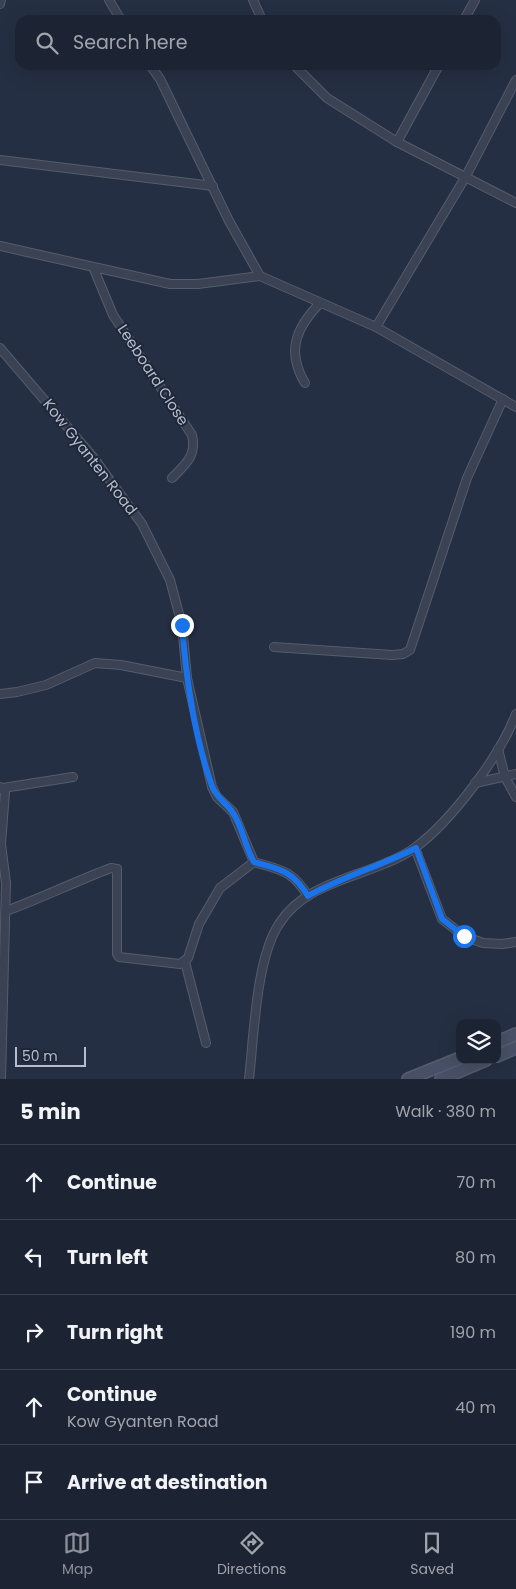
<!DOCTYPE html>
<meta charset="utf-8">
<style>
body{margin:0;font-family:Poppins,sans-serif;background:#292f3e;color:#f1f3f6}
.controls{position:absolute;right:15px;bottom:15px;display:grid;overflow:hidden;border-radius:10px;box-shadow:0 5px 20px #0002}
.controls button{width:45px;height:45px;display:grid;place-items:center;padding:0;border:0;border-bottom:1px solid #3a404d;background:#1c2332;color:#f1f3f6;font:25px sans-serif}
.scale{position:absolute;left:15px;bottom:12px;width:71px;box-sizing:border-box;padding-left:5px;border:2px solid #b7bdcc;border-top:0;font-size:14px;line-height:18px;white-space:nowrap;color:#b7bdcc;-webkit-text-stroke:4px #1e2738;paint-order:stroke}
.stop{position:absolute;width:15px;height:15px;margin:-11px;border:4px solid #1a73e8;border-radius:50%;background:#fff}
.stop.end{background:#1a73e8;border-color:#fff;box-shadow:0 1px 5px #0008}
.list{margin:0;padding:0;list-style:none}
h2{display:flex;justify-content:space-between;align-items:center;height:65px;margin:0;padding:0 20px;font-size:21px}
h2 small{font-size:16px;font-weight:400;color:#a0a4ac}
.list li{display:grid;grid-template-columns:32px 1fr auto;gap:15px;align-items:center;box-sizing:border-box;height:75px;padding:0 20px;border-top:1px solid #3a404d}
.list b{display:block;font-size:19px;white-space:nowrap}
.list p{margin:0;font-size:16px;white-space:nowrap;color:#a0a4ac}
.list em{font-size:16px;font-style:normal;color:#a0a4ac}
.icon{flex:none;width:28px;height:28px;fill:none;stroke:currentColor;stroke-width:2;stroke-linecap:round;stroke-linejoin:round}
.map{position:relative;flex:none;width:516px;height:1079px;overflow:hidden}
.search{position:absolute;background:#1c2332;box-shadow:0 5px 20px #0002;left:15px;right:15px;top:15px;height:55px;display:flex;align-items:center;gap:12px;box-sizing:border-box;padding:0 18px;border-radius:15px;color:#a0a4ac;font-size:19px}
.sheet{height:440px;background:#1c2332}
nav{display:flex;justify-content:space-around;align-items:center;box-sizing:border-box;height:70px;border-top:1px solid #3a404d;background:#1c2332;font-size:14px;color:#a0a4ac}
nav a{display:grid;justify-items:center;gap:2px}
nav .on{color:#8c9099}
.map>svg:first-child{display:block}
</style>
<div class="map">
<svg width="516" height="1079" viewBox="0 0 516 1079">
<rect width="100%" height="100%" fill="#252f43"/>
<g fill="none" stroke-linecap="round" stroke-linejoin="round">
<defs>
<g id="minor">
<polyline points="109,0 121,20"/>
<polyline points="253,0 262,20"/>
<polyline points="0,4 1,0"/>
<polyline points="464,20 475,0"/>
<polyline points="150,65 160,79 229,221 260,276"/>
<polyline points="294,65 327,98 397,142 516,203"/>
<polyline points="516,80 466,176 376,327 516,407"/>
<polyline points="397,142 439,65"/>
<polyline points="0,160 213,186"/>
<polyline points="0,246 170,284 198,284 260,276 376,327"/>
<path d="M93 267 113 315 192 435C197 455 186 464 172 478"/>
<polyline points="0,348 93,457 142,524 170,580 182,625 187,678 121,665 95,663 46,685 17,692 0,694"/>
<path d="M305 383C286 351 296 328 320 303"/>
<polyline points="274,647 392,655 403,654 410,650 467,478 503,399"/>
<path d="M187 678 212 787 217 797 233 812 254 862C281 870 292 870 308 896"/>
<polyline points="498,749 505,777 516,797"/>
<polyline points="475,783 516,774"/>
<polyline points="0,787 5,792 1,844 6,883 1,1079"/>
<polyline points="3,788 73,777"/>
<polyline points="415,848 442,919 464,936 483,943 502,944 516,942"/>
<path d="M6 911C42 898 76 881 111 868L117 869V954L119 957 180 964 188 958 199 924 220 888 254 862"/>
<polyline points="185,962 206,1043"/>
<path d="M249 1079C254 1035 256 959 279 924 302 887 349 879 386 863 396 859 408 853 416 847 452 820 500 756 516 714"/>
</g>
<g id="secondary">
<polyline points="497,1042 516,1034"/>
<polyline points="497,1056 516,1048"/>
<polyline points="408,1079 460,1058"/>
<polyline points="441,1079 486,1060"/>
</g>
</defs>
<use href="#minor" stroke="#555d6d" stroke-width="10"/>
<use href="#secondary" stroke="#555d6d" stroke-width="14"/>
<use href="#minor" stroke="#3a4253" stroke-width="8"/>
<use href="#secondary" stroke="#475066" stroke-width="11"/>
</g>
<g fill="none" stroke-linecap="round" stroke-linejoin="round">
<path stroke="#1a73e8" stroke-width="6" d="M182 625C186 678 194 736 212 786 216 798 227 803 233 813 243 828 245 847 254 862 281 870 292 870 308 896 342 877 380 866 416 848L442 919 464 936"/>
</g>
<g text-anchor="middle" stroke-width="4" stroke-linejoin="round" paint-order="stroke">
<g font-size="15" fill="#b7bdcc" stroke="#1e2738">
<text transform="translate(153 375) rotate(57)" y="5">Leeboard Close</text>
<text transform="translate(90 457) rotate(52)" y="5">Kow Gyanten Road</text>
</g>
</g>
</svg>
<div class="controls">
<button><svg class="icon" aria-label="layers" viewBox="0 0 24 24"><path d="M12 4l9 5-9 5-9-5zM3 14l9 5 9-5"/></svg></button>
</div>
<div class="scale">50 m</div>
<div class="stop" style="left:464px;top:936px"></div>
<div class="stop end" style="left:182px;top:625px"></div>
<div class="search"><svg class="icon" aria-label="search" viewBox="0 0 24 24"><circle cx="10" cy="10" r="6"/><path d="M15 15l6 6"/></svg>Search here</div>
</div>
<section class="sheet">
<h2>5 min<small>Walk · 380 m</small></h2>
<ul class="list">
<li><svg class="icon" aria-label="ahead" viewBox="0 0 24 24"><path d="M12 20V5M6 11l6-6 6 6"/></svg><div><b>Continue</b></div><em>70 m</em></li>
<li><svg class="icon" aria-label="left" viewBox="0 0 24 24"><path d="M17 20v-9H6M10 6l-5 5 5 5"/></svg><div><b>Turn left</b></div><em>80 m</em></li>
<li><svg class="icon" aria-label="right" viewBox="0 0 24 24"><path d="M7 20v-9h11M14 6l5 5-5 5"/></svg><div><b>Turn right</b></div><em>190 m</em></li>
<li><svg class="icon" aria-label="ahead" viewBox="0 0 24 24"><path d="M12 20V5M6 11l6-6 6 6"/></svg><div><b>Continue</b><p>Kow Gyanten Road</p></div><em>40 m</em></li>
<li><svg class="icon" aria-label="arrive" viewBox="0 0 24 24"><path d="M6 21V4h12l-3 4 3 4H6"/></svg><div><b>Arrive at destination</b></div></li>
</ul>
</section>
<nav>
<a class="on"><svg class="icon" aria-label="map" viewBox="0 0 24 24"><path d="M3 6l6-2 6 2 6-2v14l-6 2-6-2-6 2zM9 4v14M15 6v14"/></svg>Map</a>
<a><svg class="icon" aria-label="directions" viewBox="0 0 24 24"><path d="M12 3l9 9-9 9-9-9zM9 14v-3h6M13 9l2 2-2 2"/></svg>Directions</a>
<a><svg class="icon" aria-label="saved" viewBox="0 0 24 24"><path d="M7 4h10v16l-5-4-5 4z"/></svg>Saved</a>
</nav>
